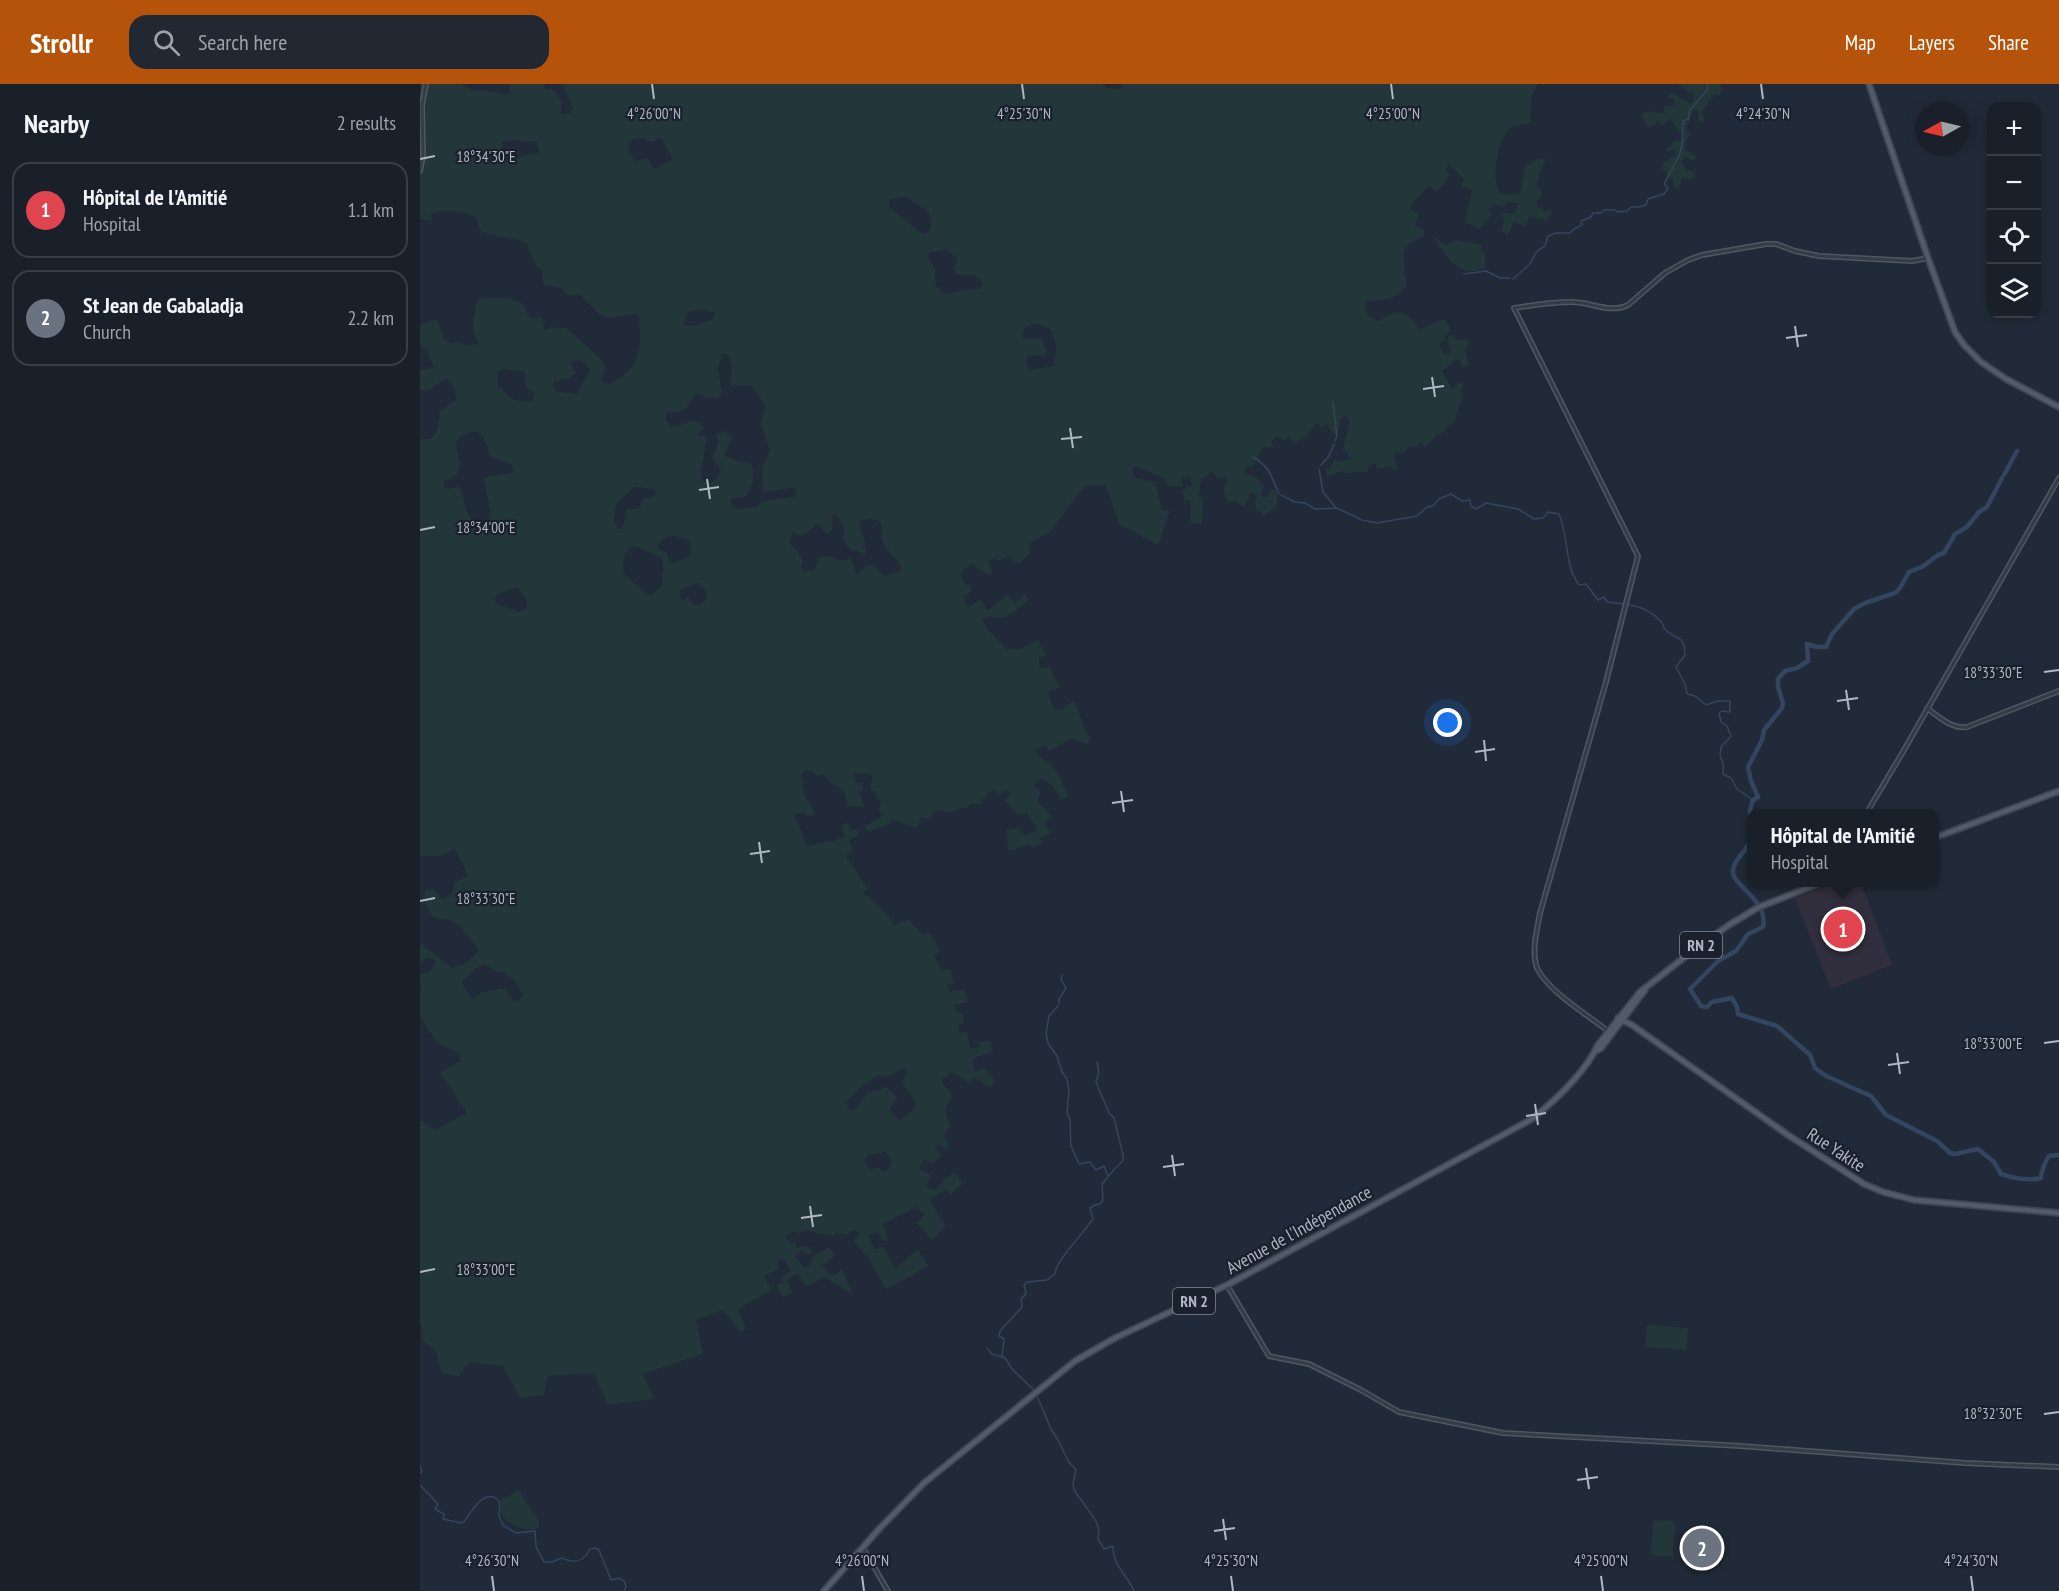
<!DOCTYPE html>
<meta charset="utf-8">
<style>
body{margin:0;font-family:"PT Sans Narrow",sans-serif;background:#222832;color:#f1f3f6}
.controls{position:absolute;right:18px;top:18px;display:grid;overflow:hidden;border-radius:12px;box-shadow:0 3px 15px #0003}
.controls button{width:54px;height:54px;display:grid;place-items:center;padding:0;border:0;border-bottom:2px solid #373e47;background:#19202a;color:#f1f3f6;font:30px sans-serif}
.compass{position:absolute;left:1495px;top:18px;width:54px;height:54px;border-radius:50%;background:#19202a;box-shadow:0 3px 15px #0003;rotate:262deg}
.you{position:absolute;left:1028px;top:639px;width:21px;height:21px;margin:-15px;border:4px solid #fff;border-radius:50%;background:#1a73e8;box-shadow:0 0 0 9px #1a73e833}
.badge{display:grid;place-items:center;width:39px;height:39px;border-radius:50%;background:#b45309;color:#fff;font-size:20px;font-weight:700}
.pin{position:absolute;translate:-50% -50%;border:3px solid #fff;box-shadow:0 2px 6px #0006}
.popup{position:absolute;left:1327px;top:725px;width:192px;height:78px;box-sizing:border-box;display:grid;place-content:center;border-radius:12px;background:#19202a;filter:drop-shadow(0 2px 4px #0005);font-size:20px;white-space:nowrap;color:#9fa3a8}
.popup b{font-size:22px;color:#f1f3f6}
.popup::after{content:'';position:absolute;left:50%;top:100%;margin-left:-12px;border:12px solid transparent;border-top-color:#19202a}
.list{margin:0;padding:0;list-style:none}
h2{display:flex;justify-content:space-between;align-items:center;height:78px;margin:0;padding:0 24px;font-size:26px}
h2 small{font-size:20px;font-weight:400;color:#9fa3a8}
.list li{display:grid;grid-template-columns:39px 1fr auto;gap:18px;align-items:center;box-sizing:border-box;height:96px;margin:0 12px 12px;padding:0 12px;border:2px solid #373e47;border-radius:18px}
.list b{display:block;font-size:22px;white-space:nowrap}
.list p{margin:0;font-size:20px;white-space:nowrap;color:#9fa3a8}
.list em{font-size:20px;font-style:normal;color:#9fa3a8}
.icon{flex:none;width:33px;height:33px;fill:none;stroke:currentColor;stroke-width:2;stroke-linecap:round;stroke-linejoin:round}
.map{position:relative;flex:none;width:1639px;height:1507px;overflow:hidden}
header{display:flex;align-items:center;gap:36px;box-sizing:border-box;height:84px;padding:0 30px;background:#b45309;color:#fff}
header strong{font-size:28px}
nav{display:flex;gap:33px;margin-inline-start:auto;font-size:21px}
.search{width:420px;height:54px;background:#222832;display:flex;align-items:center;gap:15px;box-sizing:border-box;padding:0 21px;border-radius:18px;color:#9fa3a8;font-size:22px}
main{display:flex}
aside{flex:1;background:#19202a}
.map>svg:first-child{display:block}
</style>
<header>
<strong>Strollr</strong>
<div class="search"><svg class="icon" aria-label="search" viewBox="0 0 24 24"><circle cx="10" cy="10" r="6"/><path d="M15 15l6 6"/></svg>Search here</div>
<nav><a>Map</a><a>Layers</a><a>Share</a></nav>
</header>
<main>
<aside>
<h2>Nearby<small>2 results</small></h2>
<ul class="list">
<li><span class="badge" style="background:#e0444e">1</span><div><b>Hôpital de l'Amitié</b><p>Hospital</p></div><em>1.1 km</em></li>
<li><span class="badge" style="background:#6b7280">2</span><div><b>St Jean de Gabaladja</b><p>Church</p></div><em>2.2 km</em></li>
</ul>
</aside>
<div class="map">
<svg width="1639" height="1507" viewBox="0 0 1639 1507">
<rect width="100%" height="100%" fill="#212a38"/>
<polygon fill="#312f3d" points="1414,799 1441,799 1472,881 1411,905 1375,814"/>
<g fill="#233639" fill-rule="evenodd">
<path d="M0 0H42L53 7H72L83 11 91 8 89 0H125L124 2 126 5 134 6 141 16V30L152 28 153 24 142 0H681L688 4 703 5 702 0H1118L1112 10 1110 38C1105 41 1098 39 1092 43 1078 54 1070 94 1080 109L1090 111 1100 109C1104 100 1102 91 1106 82L1119 75 1127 74 1121 85 1116 103 1122 106 1120 115 1117 116V124L1122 123 1125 128 1130 125 1132 129 1126 137 1109 132 1106 143 1094 138 1088 151 1081 147 1085 135 1080 132 1082 128 1095 130 1098 120 1088 117 1084 123 1074 120 1068 127 1072 131 1059 145 1045 138 1052 106 1040 102 1044 95 1029 80 1025 87 1031 90 1016 109 1009 101C1003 110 994 115 989 125L999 129 995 141 1005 147 1004 152C999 155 991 158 987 162 981 167 985 193 987 201 976 217 965 216 947 217L944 223 948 231 958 237C983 224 981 224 1000 245L1025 235 1031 247 1025 252V256L1020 259 1023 271 1031 269 1027 254 1033 250 1037 257 1047 255 1049 259 1045 265 1049 281 1042 284 1040 277 1036 276 1022 287 1032 305 1040 298 1043 300 1040 307 1043 311 1034 339 1026 342V347L1016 352 1005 363 1000 359 996 363 990 362 982 370 978 367 974 371 977 385 973 386 971 382 957 385 956 380 948 381V388L926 389 921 387 907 393 906 385 910 384 915 375 921 378 931 375 923 365 930 337 925 332 919 337 920 342 916 352 906 340 902 344 897 339 888 351 874 360 869 353 863 357 858 353 851 357 854 364 844 363 832 383 826 381 825 389 836 394 844 402 841 410 846 414 852 405 857 408V423L844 432 835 425 837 412 831 408 824 424 814 415 808 420 803 404 809 398 806 393 798 395 792 388 781 395 779 413 783 414 782 440 770 439 771 417 764 416 762 406 772 401 770 393 761 394 763 402 748 403 744 394 715 382 712 385 715 394 735 398 742 426 750 427 738 461 699 440 686 401H666L648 423 631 447 610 459 609 471 600 478 594 479 590 472 577 477 576 474 568 478 573 489 567 491 550 479 548 484H545L541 490 545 500 550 501 552 508 543 512 548 523 560 516 568 526 588 510 594 519 605 510 608 516C601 522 591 532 582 534 573 535 572 529 562 535 568 548 578 555 587 565H600L618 556 626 572 619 573V584L631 583 633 592 641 603 628 608 634 626 643 625 653 616C661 629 663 646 671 655L668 661 652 654 629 667 625 661 615 666C621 677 629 677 636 686 641 693 644 704 648 712L641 716 634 704 621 694 614 702 621 708 617 716 633 733 625 739 631 749 620 754 623 759 613 764 609 761 588 767 587 746 598 744 605 752 617 746 607 729 599 731 584 717 591 710 586 706 577 712 575 706 567 708V715L562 714 561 720H550L549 723 536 725 534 729 514 726 510 735 501 733 497 744 472 736 469 740 448 748 445 742 462 732 459 727 461 716 456 714 457 708 451 707V699L453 697 451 689H434L436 699H442L443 706 439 707 444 722 428 723 424 707 410 698 403 690 396 692 392 687 387 686 381 690 384 710 394 727V731L388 732 382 728 375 730C378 742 384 750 386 762L425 754 422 741 428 739 431 746 437 745 439 751 429 756 433 767 426 772 448 805 443 808 467 830 474 841 489 836 503 851 509 848 520 867 514 871 522 887 529 884 534 898 527 902 530 908 544 905 548 918 534 921 537 928 543 929 544 939 538 941 539 948H547L550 964 559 963V958L570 957 573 967 553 975 555 988 564 984 576 997 570 1003 554 993 549 999 532 988 521 997 533 1013C523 1023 524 1029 531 1041L523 1052 530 1061 525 1066 518 1059 515 1063 521 1071 512 1080 504 1076 499 1084 511 1091 507 1102 514 1107 524 1095 535 1088 543 1099 530 1111 527 1105 509 1115 526 1143 512 1156 497 1139 505 1131 497 1123 463 1140 468 1156 463 1158 458 1148 448 1151 454 1165 463 1163 475 1185 498 1165 508 1182 466 1206 449 1175 434 1158 439 1151 435 1145 427 1151 417 1149 412 1152 385 1146 379 1150 374 1147 366 1153 371 1159 375 1157 378 1164 388 1161 393 1168 389 1171 381 1167 375 1173 384 1184 392 1180 391 1174 409 1163 416 1171 402 1182 408 1189 414 1191 422 1185 433 1211 404 1193 386 1203 378 1189 367 1195 372 1209 362 1214 357 1201 363 1197 360 1194 370 1187 364 1174 357 1177 359 1185 344 1192 352 1206 318 1225 326 1246 320 1248 303 1226 276 1236 283 1270 223 1290 234 1315 188 1321 174 1289 128 1292 124 1311 100 1314 83 1282 49 1278 39 1293 21 1288 16 1266 2 1257 3 1244 0 1242V1036L15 1046 47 1029 20 988 41 977 40 970 16 958 0 932V905L2 902 0 899V891L7 889 16 880V876L8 874 0 878V859L32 884 47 879 59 867 39 841 29 836 19 835 12 832 3 814 6 806 13 804 22 815C32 812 34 809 34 798L48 792 35 765 20 772H0V355H10L17 348 20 327 36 316 35 305 27 294 9 306H0V286L13 284 14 282 9 275 8 266 0 262V241L17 235 24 255 30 259 38 258C46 262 51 263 59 259 49 247 55 231 57 216 72 212 91 212 104 221L108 232 112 235 122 233 125 247 131 243 146 244C152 249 185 277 185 282 186 286 183 293 182 297L189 300C212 289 220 276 220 250 219 242 220 237 217 230L188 234 181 231 160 211H148L141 204 125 201 122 194 123 186 117 183 106 159C90 151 73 156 59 145L57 134C44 128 24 123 11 130L12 137 0 135ZM223 54 230 58 241 54 253 75 235 85 227 74 215 77 209 66 208 58 215 55ZM92 56 117 58 119 68 98 74 82 68V58ZM484 112C498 122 520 128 508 150H503L469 123V116ZM526 166 536 173 537 177 534 184 536 191C546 191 559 189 563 200L561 204 523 210 516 201 515 186 508 173 509 169ZM285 225 289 228H295L293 235 277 241 266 242 264 239 267 228ZM616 239C620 241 626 242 629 245 637 252 637 274 633 282L610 286 606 279 608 271 624 272 627 270 622 255H604L602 251 604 244ZM302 270 308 271 311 277 312 287 310 302 331 301 345 321 341 339 350 368 343 381 342 409 375 403 377 411 372 413 341 418 337 423 317 425 311 421V414C316 413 322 414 325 412 334 408 334 388 332 380L317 377 304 371 313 353 305 347 296 350 298 359 292 375 301 385 295 396 290 399 282 397 281 387 287 353 277 351 284 345 280 339 272 337 250 344 246 336V329C266 328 267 327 275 309L290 314 297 315 302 309 298 285ZM158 276 165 279 170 285 157 310 137 308 133 301 134 298 150 294 156 289 151 278ZM84 285 105 288 106 304 115 309 113 317C102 320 86 314 82 304H78L77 289ZM55 347C66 353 67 361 70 372L92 381 94 388C84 392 74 390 64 395L70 427 69 435 63 440C41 434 48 419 39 403L24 405 23 398 36 391 40 381 36 358 41 352ZM214 403 234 405 236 408C235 414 230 414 224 414L219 424 207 426 202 445H199L194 439 196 420ZM415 430 424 443 423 455 425 459 431 465 444 470 446 467 444 454 439 441 440 437C446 435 454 433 459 438 464 442 461 451 462 456 466 468 477 473 481 484L480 487 465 492 453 481 446 482 437 490C433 485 435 480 430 475L418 476C413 472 404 471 398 474L395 486 384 487 381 484C386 473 376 466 369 458L374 447 380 452 388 449 396 440 400 441 407 450 413 444 412 432ZM254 452C268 454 274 457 270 472L254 479H251L246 468 239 465 237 461 246 453ZM214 462 241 473C246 482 240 491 243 501L231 511 227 510 203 489C203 479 202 466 214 462ZM278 499 286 508 287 515 281 520 273 521 268 514 263 516 260 515V506ZM98 504 107 517 106 525 99 528C92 523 80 524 75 517L76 511 90 505ZM65 880 75 888H83L96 898 103 913 96 917H93L86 906 82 904 61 909 52 916 43 901 42 897 58 883ZM484 984 487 988 482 999 494 1015 496 1023 484 1034 480 1036C475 1033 472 1029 470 1024L478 1014 467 1003 448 1009 435 1025 431 1026 425 1018 443 1002 459 991 467 993ZM465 1068 472 1078 466 1088 462 1087 458 1083 450 1086 444 1076 449 1071Z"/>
<polygon points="1256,0 1302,0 1300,3 1303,6 1299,11 1295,10 1281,29 1285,32 1283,39 1278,37 1279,27 1273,26 1266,45 1271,49 1266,56 1264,65 1276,72 1273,77 1265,72 1262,78 1266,86 1275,88 1273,95 1262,94 1258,106 1253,101 1254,96 1247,93 1247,88 1242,86 1243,78 1248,78 1249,73 1255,72 1255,66 1247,68 1247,64 1251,62 1255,56 1262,57 1263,50 1258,48 1251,35 1242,41 1238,38 1228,44 1221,31 1227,27 1243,29 1246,21 1254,22 1254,15 1247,13 1251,8 1271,20 1275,11"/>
<path d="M1014 153 1027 161 1034 156 1062 161 1060 167 1065 168V184C1061 185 1054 188 1050 187 1034 186 1021 166 1014 153Z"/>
<polygon points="1227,1241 1268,1244 1266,1266 1225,1263"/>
<path d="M96 1407H100C105 1416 112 1429 119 1436V1444C104 1448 91 1442 81 1431L82 1414 90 1412Z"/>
<polygon points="1233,1436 1255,1437 1253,1473 1231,1471"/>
</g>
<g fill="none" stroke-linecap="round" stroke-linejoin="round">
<g stroke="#34455f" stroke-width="1.5">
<polyline points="1044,190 1066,187 1080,194 1090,194"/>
<polyline points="1093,195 1109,181 1117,167 1125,162 1128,152 1136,149 1150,149 1154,145 1162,141 1161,137 1171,133 1173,129 1181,129 1184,126 1195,126 1197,128 1207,127 1211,123 1219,123 1226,121 1228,115 1244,110 1248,104 1245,101 1245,98 1259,72 1262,62 1263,37 1268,35 1270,26 1288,5 1287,0"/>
<polyline points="913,318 917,352 915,357"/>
<path d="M833 373C851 384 851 392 859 410"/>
<polyline points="901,381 909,372 914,360"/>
<polyline points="899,385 903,408 916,424"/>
<path d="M861 411 875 418 885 419 895 425 917 424 942 436 957 439 997 432 1007 423 1013 422 1019 415 1031 410 1042 417 1050 416 1051 422 1056 425 1066 419 1098 425 1114 435 1123 434 1128 428 1139 430C1149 452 1144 481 1159 501L1166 500 1178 516 1184 513 1187 518 1204 520"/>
<path d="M1209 521C1221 522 1234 529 1242 539 1246 545 1241 542 1247 547 1258 557 1264 550 1265 571L1256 583 1265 600 1267 610 1275 612 1286 621 1298 617H1310V628L1302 627 1299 629 1301 638 1307 642 1311 652 1301 663 1300 672 1303 679V690L1311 694 1317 705 1333 716"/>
<polyline points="639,920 639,915 646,904 641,895 642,891"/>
<polyline points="638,922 629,932 626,949 628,959 637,972 642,988 647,995 649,1007 647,1028 650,1036 651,1062 659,1080 670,1078 676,1086 684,1082 688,1092"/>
<polyline points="567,1264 572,1270 585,1274 593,1286 613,1305"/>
<path d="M582 1272 584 1255 579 1252 580 1247 602 1223 601 1215 606 1210 604 1201 607 1198 627 1196 635 1190C635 1178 664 1148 673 1135L670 1124 675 1121 680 1120 683 1116 682 1100C690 1091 693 1085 703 1077V1071L694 1034 689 1029 676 998 679 988 677 978"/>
<path d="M617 1312 631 1345 638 1356 648 1377 656 1386 653 1400 654 1406 676 1437 679 1446 678 1455 684 1465 693 1462C692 1481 708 1492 714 1507"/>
<polyline points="0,1382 2,1387 0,1390"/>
<path d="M0 1401 18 1420 15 1425 24 1430 23 1435 41 1439 44 1438C52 1427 65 1401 80 1418L79 1432 83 1441 96 1449 115 1447 116 1463 124 1478H132L142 1474C155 1480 164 1478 170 1465L175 1464 179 1466 191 1496 199 1494 204 1497 206 1502 204 1507"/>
</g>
<g stroke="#34455f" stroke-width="4.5">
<polyline points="1584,391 1597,367"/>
<path d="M1582 394 1567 423 1559 428 1547 443 1535 450 1524 469 1518 471 1502 483 1489 488 1480 504 1475 509 1445 519 1434 525 1412 550 1406 563H1397L1387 560 1388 577 1377 584 1365 587 1358 595V603L1363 619 1362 624 1344 646 1342 656 1328 683 1331 697 1338 713 1333 716C1326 731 1333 752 1328 761 1324 770 1307 782 1315 794 1326 810 1347 819 1343 843L1328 850 1316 867 1298 877 1270 905 1281 922 1287 923 1292 918 1312 914 1317 923 1318 930 1357 942 1390 971 1395 984 1406 992 1451 1012 1466 1031 1517 1057 1530 1069 1535 1070 1558 1065 1574 1078 1581 1090C1593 1094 1609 1097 1621 1094 1621 1088 1626 1076 1629 1072L1639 1071"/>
</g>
<defs>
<g id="minor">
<polyline points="0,87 3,72 2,21 6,0"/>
<path d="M1507 624C1519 633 1531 645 1547 643L1639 607"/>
<polyline points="1446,730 1484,666 1639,394"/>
<path d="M1188 947C1169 932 1123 904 1116 881 1112 864 1117 846 1120 829L1186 598 1218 472 1094 224C1113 221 1133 218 1152 218 1171 218 1190 230 1208 221L1245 189 1268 176 1282 171 1346 160H1356L1375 167 1399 172 1492 177 1508 174"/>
<polyline points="807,1201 849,1272 889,1280 941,1306 979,1328 1083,1349 1321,1362 1545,1379 1639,1383"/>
<polyline points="443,1464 468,1507"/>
</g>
<g id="major">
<polyline points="1449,0 1508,174 1535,248 1544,261 1561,278 1586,295 1639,323"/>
<polyline points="1514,754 1639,707"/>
<polyline points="1198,934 1212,941 1368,1051 1444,1100 1463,1108 1494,1116 1639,1129"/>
<polyline points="1176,967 1181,964 1225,906"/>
<path d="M404 1507 460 1444 504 1399 655 1277 695 1254 809 1200 1112 1035C1137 1015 1164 990 1178 961L1220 908 1275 865 1309 841 1337 824 1402 798"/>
</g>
</defs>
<use href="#minor" stroke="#4f5763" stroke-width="6"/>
<use href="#major" stroke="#3e4552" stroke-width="8"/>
<use href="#minor" stroke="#343c48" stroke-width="3"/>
<use href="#major" stroke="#525b69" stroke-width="4.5"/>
</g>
<path fill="none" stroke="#afb7c5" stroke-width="2" d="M232 0 234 15M602 0 604 15M971 0 973 15M1341 0 1343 15M0 75 15 72M1375 242 1378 263M1366 254 1387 251M1012 293 1015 313M1003 305 1024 302M650 344 653 364M641 355 662 353M287 395 290 415M279 406 299 403M0 446 15 443M1624 588 1639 586M1426 606 1429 626M1417 617 1438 614M1064 656 1066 677M1055 668 1075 665M701 707 704 728M692 719 713 716M339 758 342 779M330 770 350 767M0 817 15 814M1624 959 1639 957M1477 969 1480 990M1468 981 1489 978M1115 1020 1118 1041M1106 1032 1126 1029M752 1071 755 1092M743 1083 764 1080M390 1122 393 1143M381 1134 402 1131M0 1188 15 1185M1624 1330 1639 1328M1166 1384 1169 1405M1157 1396 1178 1393M803 1435 806 1456M794 1447 815 1444M72 1492 74 1507M442 1492 444 1507M811 1492 813 1507M1181 1492 1183 1507M1551 1492 1553 1507"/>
<g text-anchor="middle" stroke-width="4.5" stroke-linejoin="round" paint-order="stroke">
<g fill="#1a212d" stroke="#828a97" stroke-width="1.5">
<rect x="1260" y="848" width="42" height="26" rx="4.5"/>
<rect x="753" y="1204" width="42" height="26" rx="4.5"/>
</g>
<g font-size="16" font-weight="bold" fill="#afb7c5">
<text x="1281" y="867">RN 2</text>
<text x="774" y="1223">RN 2</text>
</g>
<g font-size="18" fill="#afb7c5" stroke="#1a212d">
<text transform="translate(1416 1066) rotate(33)" y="6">Rue Yakite</text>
<text transform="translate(879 1146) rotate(-29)" y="6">Avenue de l'Indépendance</text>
</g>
</g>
<g font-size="15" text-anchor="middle" fill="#afb7c5" stroke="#1a212d" stroke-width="4.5" stroke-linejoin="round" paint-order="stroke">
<text x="234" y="35">4°26'00"N</text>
<text x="604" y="35">4°25'30"N</text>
<text x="973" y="35">4°25'00"N</text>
<text x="1343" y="35">4°24'30"N</text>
<text x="66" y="78">18°34'30"E</text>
<text x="66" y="449">18°34'00"E</text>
<text x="1573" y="594">18°33'30"E</text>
<text x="66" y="820">18°33'30"E</text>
<text x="1573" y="965">18°33'00"E</text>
<text x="66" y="1191">18°33'00"E</text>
<text x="1573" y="1335">18°32'30"E</text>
<text x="72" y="1482">4°26'30"N</text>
<text x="442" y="1482">4°26'00"N</text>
<text x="811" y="1482">4°25'30"N</text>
<text x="1181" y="1482">4°25'00"N</text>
<text x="1551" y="1482">4°24'30"N</text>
</g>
</svg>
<div class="controls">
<button>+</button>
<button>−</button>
<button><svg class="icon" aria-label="locate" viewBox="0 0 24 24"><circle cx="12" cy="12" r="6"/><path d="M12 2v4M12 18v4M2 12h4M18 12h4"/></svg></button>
<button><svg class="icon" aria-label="layers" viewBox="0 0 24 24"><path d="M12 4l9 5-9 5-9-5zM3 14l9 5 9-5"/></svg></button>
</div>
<svg class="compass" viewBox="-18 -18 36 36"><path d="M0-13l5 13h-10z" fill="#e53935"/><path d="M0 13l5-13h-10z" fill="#9fa3a8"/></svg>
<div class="you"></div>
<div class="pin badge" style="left:1423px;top:845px;background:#e0444e">1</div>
<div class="popup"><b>Hôpital de l'Amitié</b>Hospital</div>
<div class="pin badge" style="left:1282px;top:1464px;background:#6b7280">2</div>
</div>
</main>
